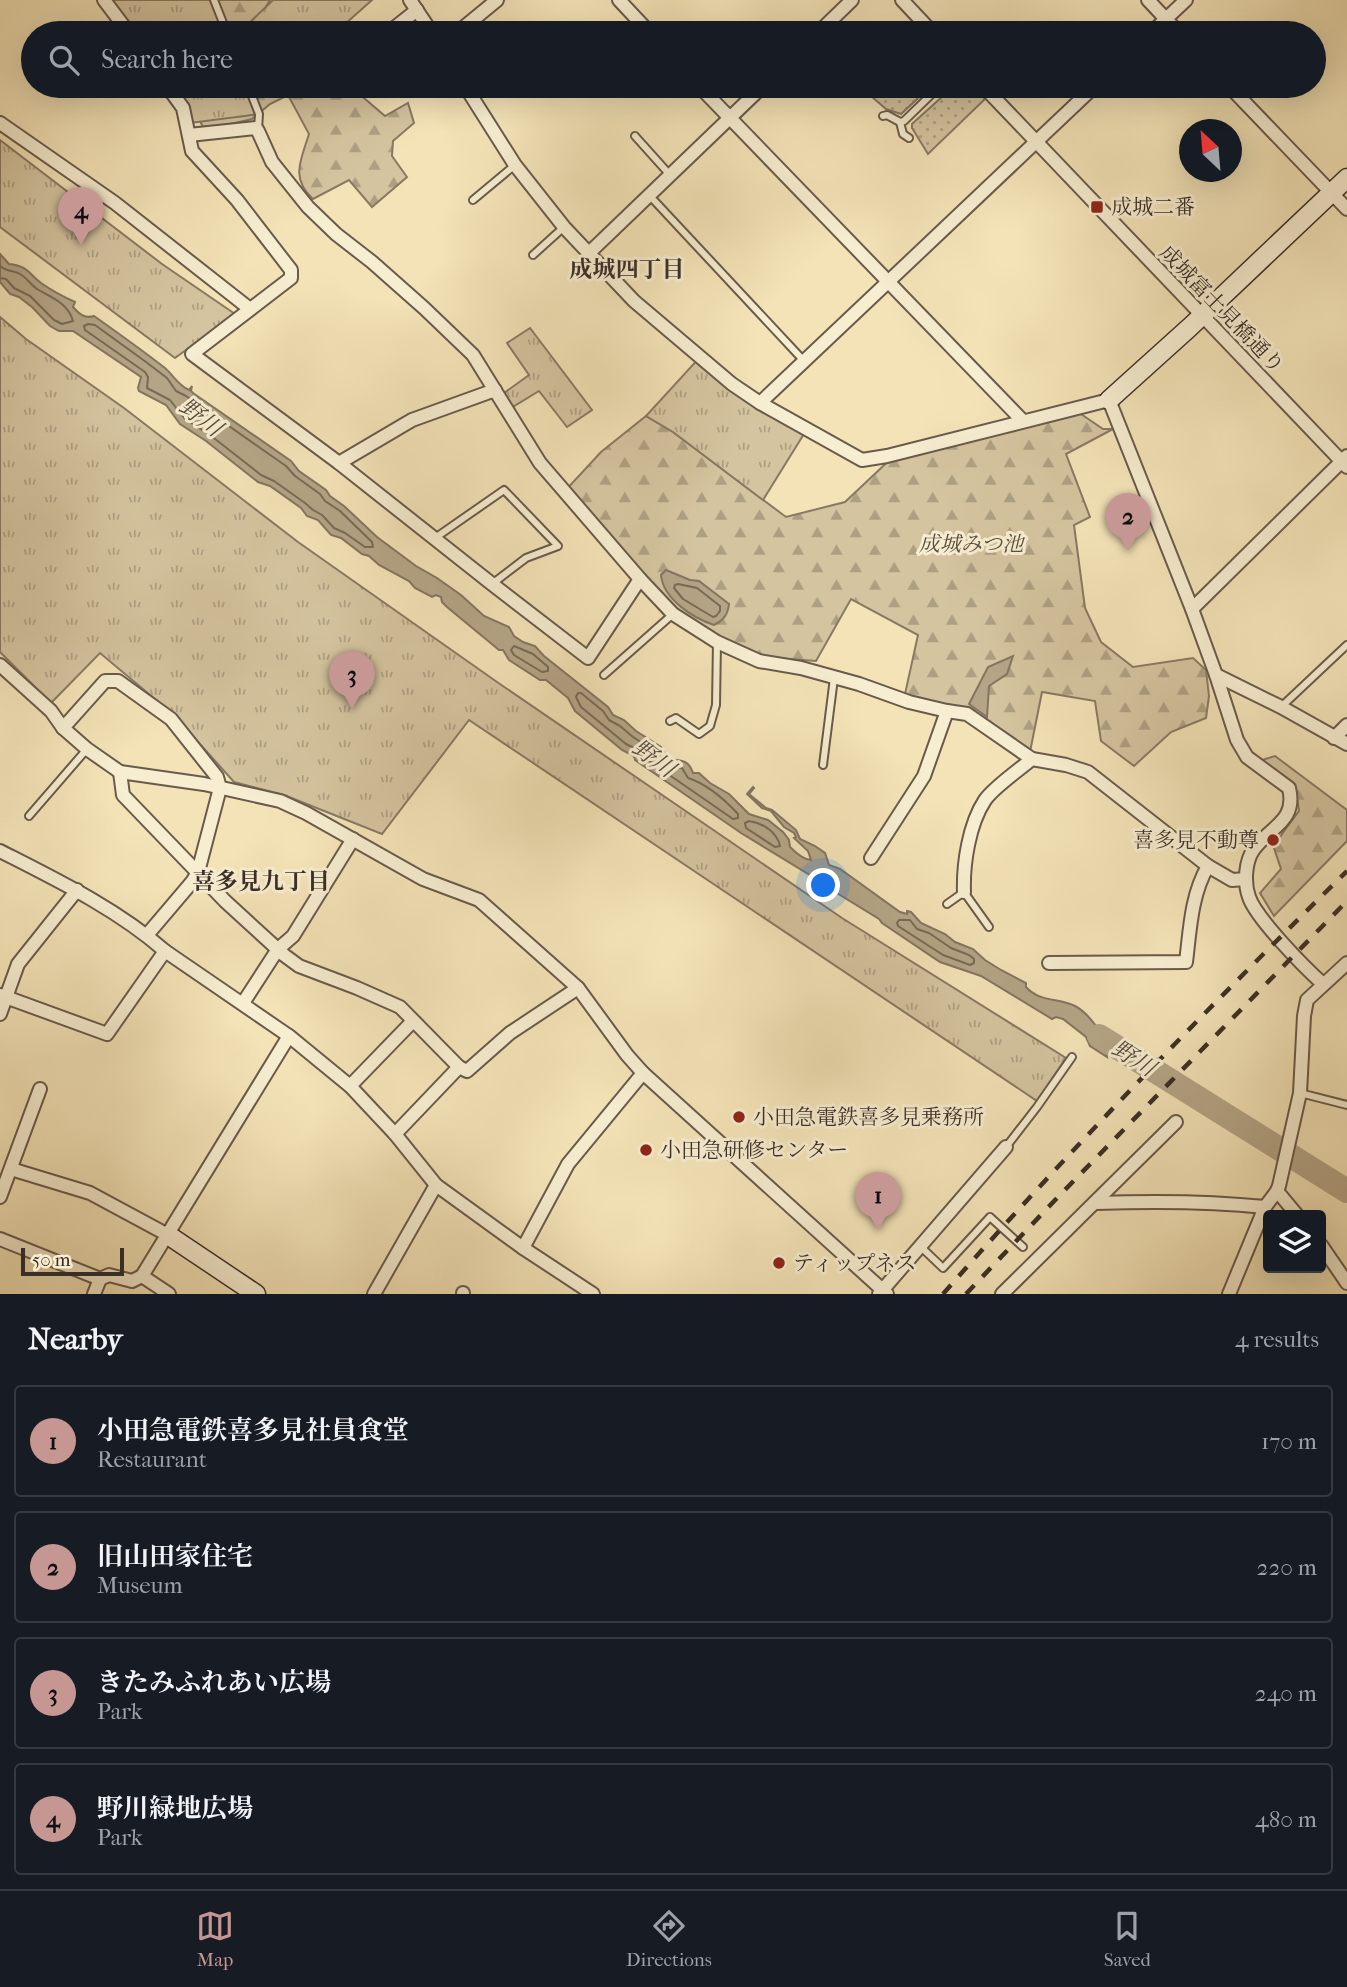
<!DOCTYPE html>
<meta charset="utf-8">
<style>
body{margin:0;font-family:"IM FELL French Canon","Noto Serif JP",serif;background:#20242c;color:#f1f3f6}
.controls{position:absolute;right:21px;bottom:21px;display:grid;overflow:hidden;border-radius:7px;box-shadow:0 7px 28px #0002}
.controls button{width:63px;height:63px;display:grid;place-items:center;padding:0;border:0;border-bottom:2px solid #363941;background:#171b24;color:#f1f3f6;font:35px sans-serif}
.compass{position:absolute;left:1179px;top:119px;width:63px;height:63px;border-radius:50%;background:#171b24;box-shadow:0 7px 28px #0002;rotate:334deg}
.scale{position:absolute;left:21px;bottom:18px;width:103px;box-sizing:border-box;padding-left:7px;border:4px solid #3b2e27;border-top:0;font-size:19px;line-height:24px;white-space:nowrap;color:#3b2e27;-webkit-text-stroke:5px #f7edd0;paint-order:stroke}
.you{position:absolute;left:824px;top:886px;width:24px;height:24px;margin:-18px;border:5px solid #fff;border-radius:50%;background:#1a73e8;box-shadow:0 0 0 10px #1a73e833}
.badge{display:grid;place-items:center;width:46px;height:46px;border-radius:50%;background:#c59692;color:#111;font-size:23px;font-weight:700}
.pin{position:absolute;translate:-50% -58px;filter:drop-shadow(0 2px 4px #0008)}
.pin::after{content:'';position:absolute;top:37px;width:24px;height:21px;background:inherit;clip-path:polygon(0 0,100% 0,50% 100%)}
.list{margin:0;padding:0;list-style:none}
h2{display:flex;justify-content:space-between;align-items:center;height:91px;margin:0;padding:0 28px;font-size:30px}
h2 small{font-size:23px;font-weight:400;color:#9ea1a6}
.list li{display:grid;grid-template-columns:46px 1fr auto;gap:21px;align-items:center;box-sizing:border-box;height:112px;margin:0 14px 14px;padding:0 14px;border:2px solid #363941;border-radius:7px}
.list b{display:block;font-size:26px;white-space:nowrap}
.list p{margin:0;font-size:23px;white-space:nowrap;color:#9ea1a6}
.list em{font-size:23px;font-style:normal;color:#9ea1a6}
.icon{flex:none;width:38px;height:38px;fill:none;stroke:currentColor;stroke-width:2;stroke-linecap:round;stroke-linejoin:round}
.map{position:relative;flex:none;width:1347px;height:1294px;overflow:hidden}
.search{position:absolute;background:#171b24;box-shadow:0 7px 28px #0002;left:21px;right:21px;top:21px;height:77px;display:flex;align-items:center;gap:18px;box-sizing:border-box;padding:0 24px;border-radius:38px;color:#9ea1a6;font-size:26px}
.sheet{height:595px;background:#171b24}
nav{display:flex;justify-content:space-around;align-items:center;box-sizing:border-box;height:98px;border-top:2px solid #363941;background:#171b24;font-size:19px;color:#9ea1a6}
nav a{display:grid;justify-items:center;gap:4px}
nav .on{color:#c59692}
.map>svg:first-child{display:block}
</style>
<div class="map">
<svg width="1347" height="1294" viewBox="0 0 1347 1294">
<defs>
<pattern id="forest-firs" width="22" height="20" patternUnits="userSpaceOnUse" patternTransform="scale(1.75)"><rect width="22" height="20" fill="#d4c49f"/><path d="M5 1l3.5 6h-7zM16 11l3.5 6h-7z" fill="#ada082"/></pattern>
<pattern id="park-tufts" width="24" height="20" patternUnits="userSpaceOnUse" patternTransform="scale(1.75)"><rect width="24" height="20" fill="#d4c49f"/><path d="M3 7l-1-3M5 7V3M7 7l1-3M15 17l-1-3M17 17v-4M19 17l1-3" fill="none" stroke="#ada082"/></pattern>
<pattern id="garden-dots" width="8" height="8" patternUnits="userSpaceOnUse" patternTransform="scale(1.75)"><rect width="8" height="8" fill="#d4c49f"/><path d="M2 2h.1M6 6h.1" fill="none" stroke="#ada082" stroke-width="1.8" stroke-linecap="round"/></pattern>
</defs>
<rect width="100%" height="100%" fill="#f3e3b7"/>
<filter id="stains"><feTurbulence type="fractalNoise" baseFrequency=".00286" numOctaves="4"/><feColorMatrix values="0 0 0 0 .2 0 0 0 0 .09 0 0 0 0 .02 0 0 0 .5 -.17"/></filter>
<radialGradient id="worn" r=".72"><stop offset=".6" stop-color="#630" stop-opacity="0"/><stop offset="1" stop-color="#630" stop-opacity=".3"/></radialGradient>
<g fill="url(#forest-firs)" stroke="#887963" stroke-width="2">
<polygon points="112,0 270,0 263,12 327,33 136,33"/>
<path d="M176 86H350L385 116 408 103 414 123 393 141 392 156 407 177 372 207 349 180 313 199C290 178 301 160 309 134L288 95 270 104 252 119 205 130 186 97Z"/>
<polygon points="1078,412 1103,429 1113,429 1066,454 1090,517 1074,525 1085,608 1101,642 1133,667 1193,658 1206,670 1209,696 1206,718 1171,732 1134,766 1101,741 1095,701 1042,692 1030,752 931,702 905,694 918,635 851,599 816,661 750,656 673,618 563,493 601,452 646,416 673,432 786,517 845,502 896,454"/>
<polygon points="1275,756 1347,810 1347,841 1274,916 1260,893 1281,869 1274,848 1282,834 1299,811 1296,790 1262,760"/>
</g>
<g fill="url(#park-tufts)" stroke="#887963" stroke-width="2">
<polygon points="107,0 214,0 227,33 130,33"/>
<polygon points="273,0 372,0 335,33 239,33"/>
<polygon points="168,86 248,86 259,114 190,123"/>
<polygon points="0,140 162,264 235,314 175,358 0,227"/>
<polygon points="0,317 26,339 124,408 298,542 497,682 842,918 1066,1058 1037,1101 469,720 382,834 284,795 234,782 174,715 100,653 51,703 0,652"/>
<polygon points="530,328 592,410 567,427 539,391 511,408 504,393 529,375 507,343"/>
<polygon points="700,357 807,429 763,500 673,432 646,416"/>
</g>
<g fill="url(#garden-dots)" stroke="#887963" stroke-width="2">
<polygon points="882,86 931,86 901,114 886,109 871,96"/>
<polygon points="954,86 973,86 985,99 928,154 912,128 912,124"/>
</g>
<g fill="#b4a586" stroke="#847560" stroke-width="2">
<path d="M0 254 9 264C28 266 28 273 41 283 51 290 64 297 75 302L73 307C79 314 85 319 94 316 118 333 142 350 165 368 174 376 178 385 189 390L192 386 191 391 193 393 291 461 299 471 326 490 330 496 344 506 377 537 416 566 437 578 461 595 484 616 509 627 514 636 523 642 535 646 544 656 608 707 613 715 624 720 636 731 661 747 668 758C680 762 688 758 693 773H699L710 783 729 794 749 814 768 820 783 832 789 840 790 847C795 852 803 860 811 860L808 851 794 838 796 837 794 833 784 827 771 811 762 808 747 794 753 787 754 788 749 794 766 808 772 810 796 830 800 839 815 846 825 853 829 865 840 869 900 912 907 914V911L911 912 921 923 945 934 955 942 973 949 985 960 1001 970 1026 983V987C1039 1002 1059 998 1075 1006 1091 1014 1094 1028 1107 1036 1114 1041 1123 1045 1131 1048L1123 1056 1111 1046 1106 1051 1107 1057 1090 1046 1086 1037 1063 1019 1056 1017 1052 1019 981 976 940 962 882 923 879 919 832 890 828 884 823 883 741 833 635 760 634 756 622 750 575 711 568 698 546 680H540L509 660 503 650H499L447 607 442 602 441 597 436 595 432 597 415 588 409 581 379 565 369 556 362 554 341 538 331 535 318 520 307 516 301 508 270 486 258 482 206 441 180 424 166 405 139 391 138 388 141 377 73 331H59L50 326 32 307 19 297 10 294 0 282Z"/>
<path d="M666 570 690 580 699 581 729 604C728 614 724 620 714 625 693 618 663 599 661 575Z"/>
<polygon points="1013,656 1007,674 989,686 987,717 969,704 988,667"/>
</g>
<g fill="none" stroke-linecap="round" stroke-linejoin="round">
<g stroke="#786a56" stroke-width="2">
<path d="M0 266C7 272 13 270 20 274 27 278 31 285 37 289 52 298 68 303 73 321L62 324 54 320 30 296 14 288 6 279 0 278"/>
<polygon points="88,324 95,325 146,362 167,378 176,391 186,396 286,466 295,476 320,494 325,501 340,511 372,542 373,547 365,547 345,533 334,528 322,515 313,510 305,503 274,481 261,475 210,435 185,419 170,400 147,388 148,377 145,372 85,330 84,326"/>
<polygon points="678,584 697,588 720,606 720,611 716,616 713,617 683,599 674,588 675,585"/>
<polygon points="514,646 533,654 548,667 548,671 542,672 514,655 511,650"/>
<polygon points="578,693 581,693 603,711 609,720 620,726 633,737 656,752 663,763 662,766 658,767 643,757 638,750 626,744 581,707 576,697"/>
<path d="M665 766 682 768 688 778C707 784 725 800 738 814V818L733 819 665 772 663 769Z"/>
<path d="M749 821C763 823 777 832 780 846L775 847 746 828 745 823Z"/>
<polygon points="899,920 910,920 917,929 929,933 951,948 969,955 974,959 974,963 970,965 943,955 898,926 897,923"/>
</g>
<polyline stroke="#b4a586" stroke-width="24" points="1099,1036 1347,1191"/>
<defs>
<g id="lane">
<polyline points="214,0 227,33"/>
<polyline points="248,86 259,114 258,129"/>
<polyline points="883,116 887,115 900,122 904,121 940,86"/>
<polyline points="900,122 903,134 909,138"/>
<polyline points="635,136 670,175"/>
<polyline points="649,195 804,361"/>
<polyline points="473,200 515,165"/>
<polyline points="533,255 564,227"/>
<polyline points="435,538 504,490 558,546 526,558 492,584"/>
<polyline points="604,675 673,614"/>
<polyline points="1281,707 1347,645"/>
<polyline points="670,721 676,718 699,734 710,726 716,705 717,642"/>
<polyline points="823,765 834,678"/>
<polyline points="29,816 87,749"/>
<polyline points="947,904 964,892 989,927"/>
<polyline points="1300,1093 1347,1105"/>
<polyline points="1006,1147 1037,1107 1072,1057"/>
<polyline points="920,1246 943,1268 990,1217 1023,1247"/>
</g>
<g id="street">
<polyline points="104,0 129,33"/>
<polyline points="410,0 432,33"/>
<polyline points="619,0 650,33"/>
<polyline points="902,0 933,33"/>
<polyline points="1148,0 1179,33"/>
<polyline points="388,33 417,10"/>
<polyline points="457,33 497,0"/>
<polyline points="818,33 852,0"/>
<polyline points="1151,33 1186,0"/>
<polyline points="167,86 183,108 192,151 237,200 291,270 291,278 192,354 339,463 492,584 588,658 640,579"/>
<path d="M465 86 515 165 564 227 634 301 732 384 760 403 862 460 887 456 1109 400 1192 609 1216 675 1237 740 1247 757 1289 788C1297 821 1271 826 1254 849 1245 861 1244 883 1249 897 1256 918 1304 967 1323 984"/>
<polyline points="699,86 1022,420"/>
<polyline points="983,86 1347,467"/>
<polyline points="1229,86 1347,209"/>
<polyline points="0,123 115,203 250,309"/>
<polyline points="189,135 256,128 258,131 272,162 308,207 336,234 372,262 424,308 473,355 540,463 640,579 673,614 717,642 759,661 801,668 859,684 909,702 947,711 967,714 1032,759 1066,765 1088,772 1208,866 1232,880 1246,879"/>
<polyline points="589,253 763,86"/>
<polyline points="760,403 1095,86"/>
<polyline points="339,463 412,420 495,390"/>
<polyline points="1192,609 1347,456"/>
<polyline points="0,665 51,711 63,728 87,749 120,772 204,784 280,801 306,813 423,879 479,900 578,988 627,1055 643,1073 887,1294"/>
<polyline points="1216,675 1281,707 1347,744"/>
<polyline points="63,728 105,681 118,681 171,719 217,777 220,788 198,872 192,882 147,935"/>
<polyline points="1334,738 1347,725"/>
<polyline points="120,772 123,795 225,901 284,955 299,966 357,988 400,1007 459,1067 467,1071 510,1033 578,988"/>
<path d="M0 851C57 880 117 909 165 951L289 1036 350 1086 395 1134 436 1185 523 1248 593 1294"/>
<polyline points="871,858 924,776 947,711"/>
<path d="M964 892C963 864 969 824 985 800 994 787 1019 770 1032 759"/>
<path d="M1049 963 1186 962C1190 930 1191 895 1208 866"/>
<polyline points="0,995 107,1034 165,951"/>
<polyline points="243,1003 278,949 293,936 353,839"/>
<polyline points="0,1014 18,964 77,890"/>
<polyline points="350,1086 413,1021"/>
<polyline points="395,1134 459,1067"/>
<polyline points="11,1169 90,1193 168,1235"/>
<polyline points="1277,1191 1297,1215"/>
<polyline points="0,1197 40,1089"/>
<path d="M1096 1203C1152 1201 1208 1201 1265 1207"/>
<polyline points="0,1239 100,1279 109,1275 132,1281 142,1276 169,1294"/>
<polyline points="1321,1245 1347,1283"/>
<polyline points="523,1248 568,1164 643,1073"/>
<polyline points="142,1276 289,1036"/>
<polyline points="94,1294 100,1279"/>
<polyline points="374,1294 436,1185"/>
<polyline points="463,1294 463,1293"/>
<polyline points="879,1294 1006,1147"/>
<polyline points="1002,1294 1176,1122"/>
<polyline points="1229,1294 1265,1207 1277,1191 1279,1186 1300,1093 1304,1016 1307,1000 1347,963"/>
</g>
<g id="secondary">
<polyline points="1109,400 1190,327 1347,178"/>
<polyline points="168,1235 256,1294"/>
</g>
</defs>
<use href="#lane" stroke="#695b4b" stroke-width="10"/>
<use href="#street" stroke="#695b4b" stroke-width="16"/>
<use href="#secondary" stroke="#3b2e27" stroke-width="21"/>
<use href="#lane" stroke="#f7edd0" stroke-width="6"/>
<use href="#street" stroke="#f7edd0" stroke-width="12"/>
<use href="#secondary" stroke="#f7edd0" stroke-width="18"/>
<g stroke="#3b2e27" stroke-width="4.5" stroke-dasharray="12 12" stroke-linecap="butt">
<path d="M943 1294C1072 1147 1208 1008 1347 871"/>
<polyline points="966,1294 1057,1198 1347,901"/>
</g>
</g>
<g fill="#8f2418" stroke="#f7edd0" stroke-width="2.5">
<rect x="1090" y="200" width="14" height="14" rx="3.5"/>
<circle cx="1273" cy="840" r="7"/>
<circle cx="739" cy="1117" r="7"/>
<circle cx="646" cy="1150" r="7"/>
<circle cx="779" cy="1263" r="7"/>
</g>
<g text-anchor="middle" stroke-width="6" stroke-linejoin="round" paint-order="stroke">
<g font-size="21" fill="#3b2e27" stroke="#f7edd0" text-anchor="start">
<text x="1111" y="214">成城二番</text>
<text x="1259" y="847" text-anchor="end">喜多見不動尊</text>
<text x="753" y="1124">小田急電鉄喜多見乗務所</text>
<text x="660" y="1157">小田急研修センター</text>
<text x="793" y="1270">ティップネス</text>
</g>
<g font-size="21" fill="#3b2e27" stroke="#f7edd0">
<text transform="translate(1222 309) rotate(46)" y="7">成城富士見橋通り</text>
</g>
<g font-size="21" font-style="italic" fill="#5a4c3f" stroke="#f7edd0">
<text x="971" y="551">成城みつ池</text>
</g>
<g font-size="23" font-weight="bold" fill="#3b2e27" stroke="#f7edd0">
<text x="627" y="277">成城四丁目</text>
<text x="261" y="889">喜多見九丁目</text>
</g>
<g font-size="23" font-style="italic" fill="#594c3f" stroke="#f7edd0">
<text transform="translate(201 417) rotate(37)" y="8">野川</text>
<text transform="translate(654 758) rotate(36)" y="8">野川</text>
<text transform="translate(1134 1058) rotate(32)" y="8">野川</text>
</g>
</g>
<rect width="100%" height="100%" filter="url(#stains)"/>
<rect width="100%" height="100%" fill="url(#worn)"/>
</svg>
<div class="controls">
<button><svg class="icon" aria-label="layers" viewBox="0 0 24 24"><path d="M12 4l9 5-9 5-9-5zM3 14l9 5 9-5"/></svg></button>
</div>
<svg class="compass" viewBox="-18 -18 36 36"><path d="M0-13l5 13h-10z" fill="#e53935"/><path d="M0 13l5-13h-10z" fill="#9ea1a6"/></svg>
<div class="scale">50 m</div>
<div class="you"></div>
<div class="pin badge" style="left:878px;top:1230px">1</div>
<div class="pin badge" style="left:1128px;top:551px">2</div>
<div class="pin badge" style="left:352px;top:709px">3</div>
<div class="pin badge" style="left:81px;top:245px">4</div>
<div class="search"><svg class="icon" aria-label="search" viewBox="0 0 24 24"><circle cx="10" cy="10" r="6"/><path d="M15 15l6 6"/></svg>Search here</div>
</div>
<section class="sheet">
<h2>Nearby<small>4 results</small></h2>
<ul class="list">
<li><span class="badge">1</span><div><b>小田急電鉄喜多見社員食堂</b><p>Restaurant</p></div><em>170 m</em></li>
<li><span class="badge">2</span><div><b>旧山田家住宅</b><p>Museum</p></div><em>220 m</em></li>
<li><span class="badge">3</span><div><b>きたみふれあい広場</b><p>Park</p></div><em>240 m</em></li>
<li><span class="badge">4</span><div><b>野川緑地広場</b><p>Park</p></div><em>480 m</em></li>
</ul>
</section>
<nav>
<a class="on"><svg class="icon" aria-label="map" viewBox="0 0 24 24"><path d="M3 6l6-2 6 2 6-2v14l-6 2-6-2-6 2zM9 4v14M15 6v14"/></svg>Map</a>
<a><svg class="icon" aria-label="directions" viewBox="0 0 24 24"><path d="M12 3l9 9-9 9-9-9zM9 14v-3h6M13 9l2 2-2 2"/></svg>Directions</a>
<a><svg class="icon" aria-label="saved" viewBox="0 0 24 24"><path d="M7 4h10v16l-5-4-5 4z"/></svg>Saved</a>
</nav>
